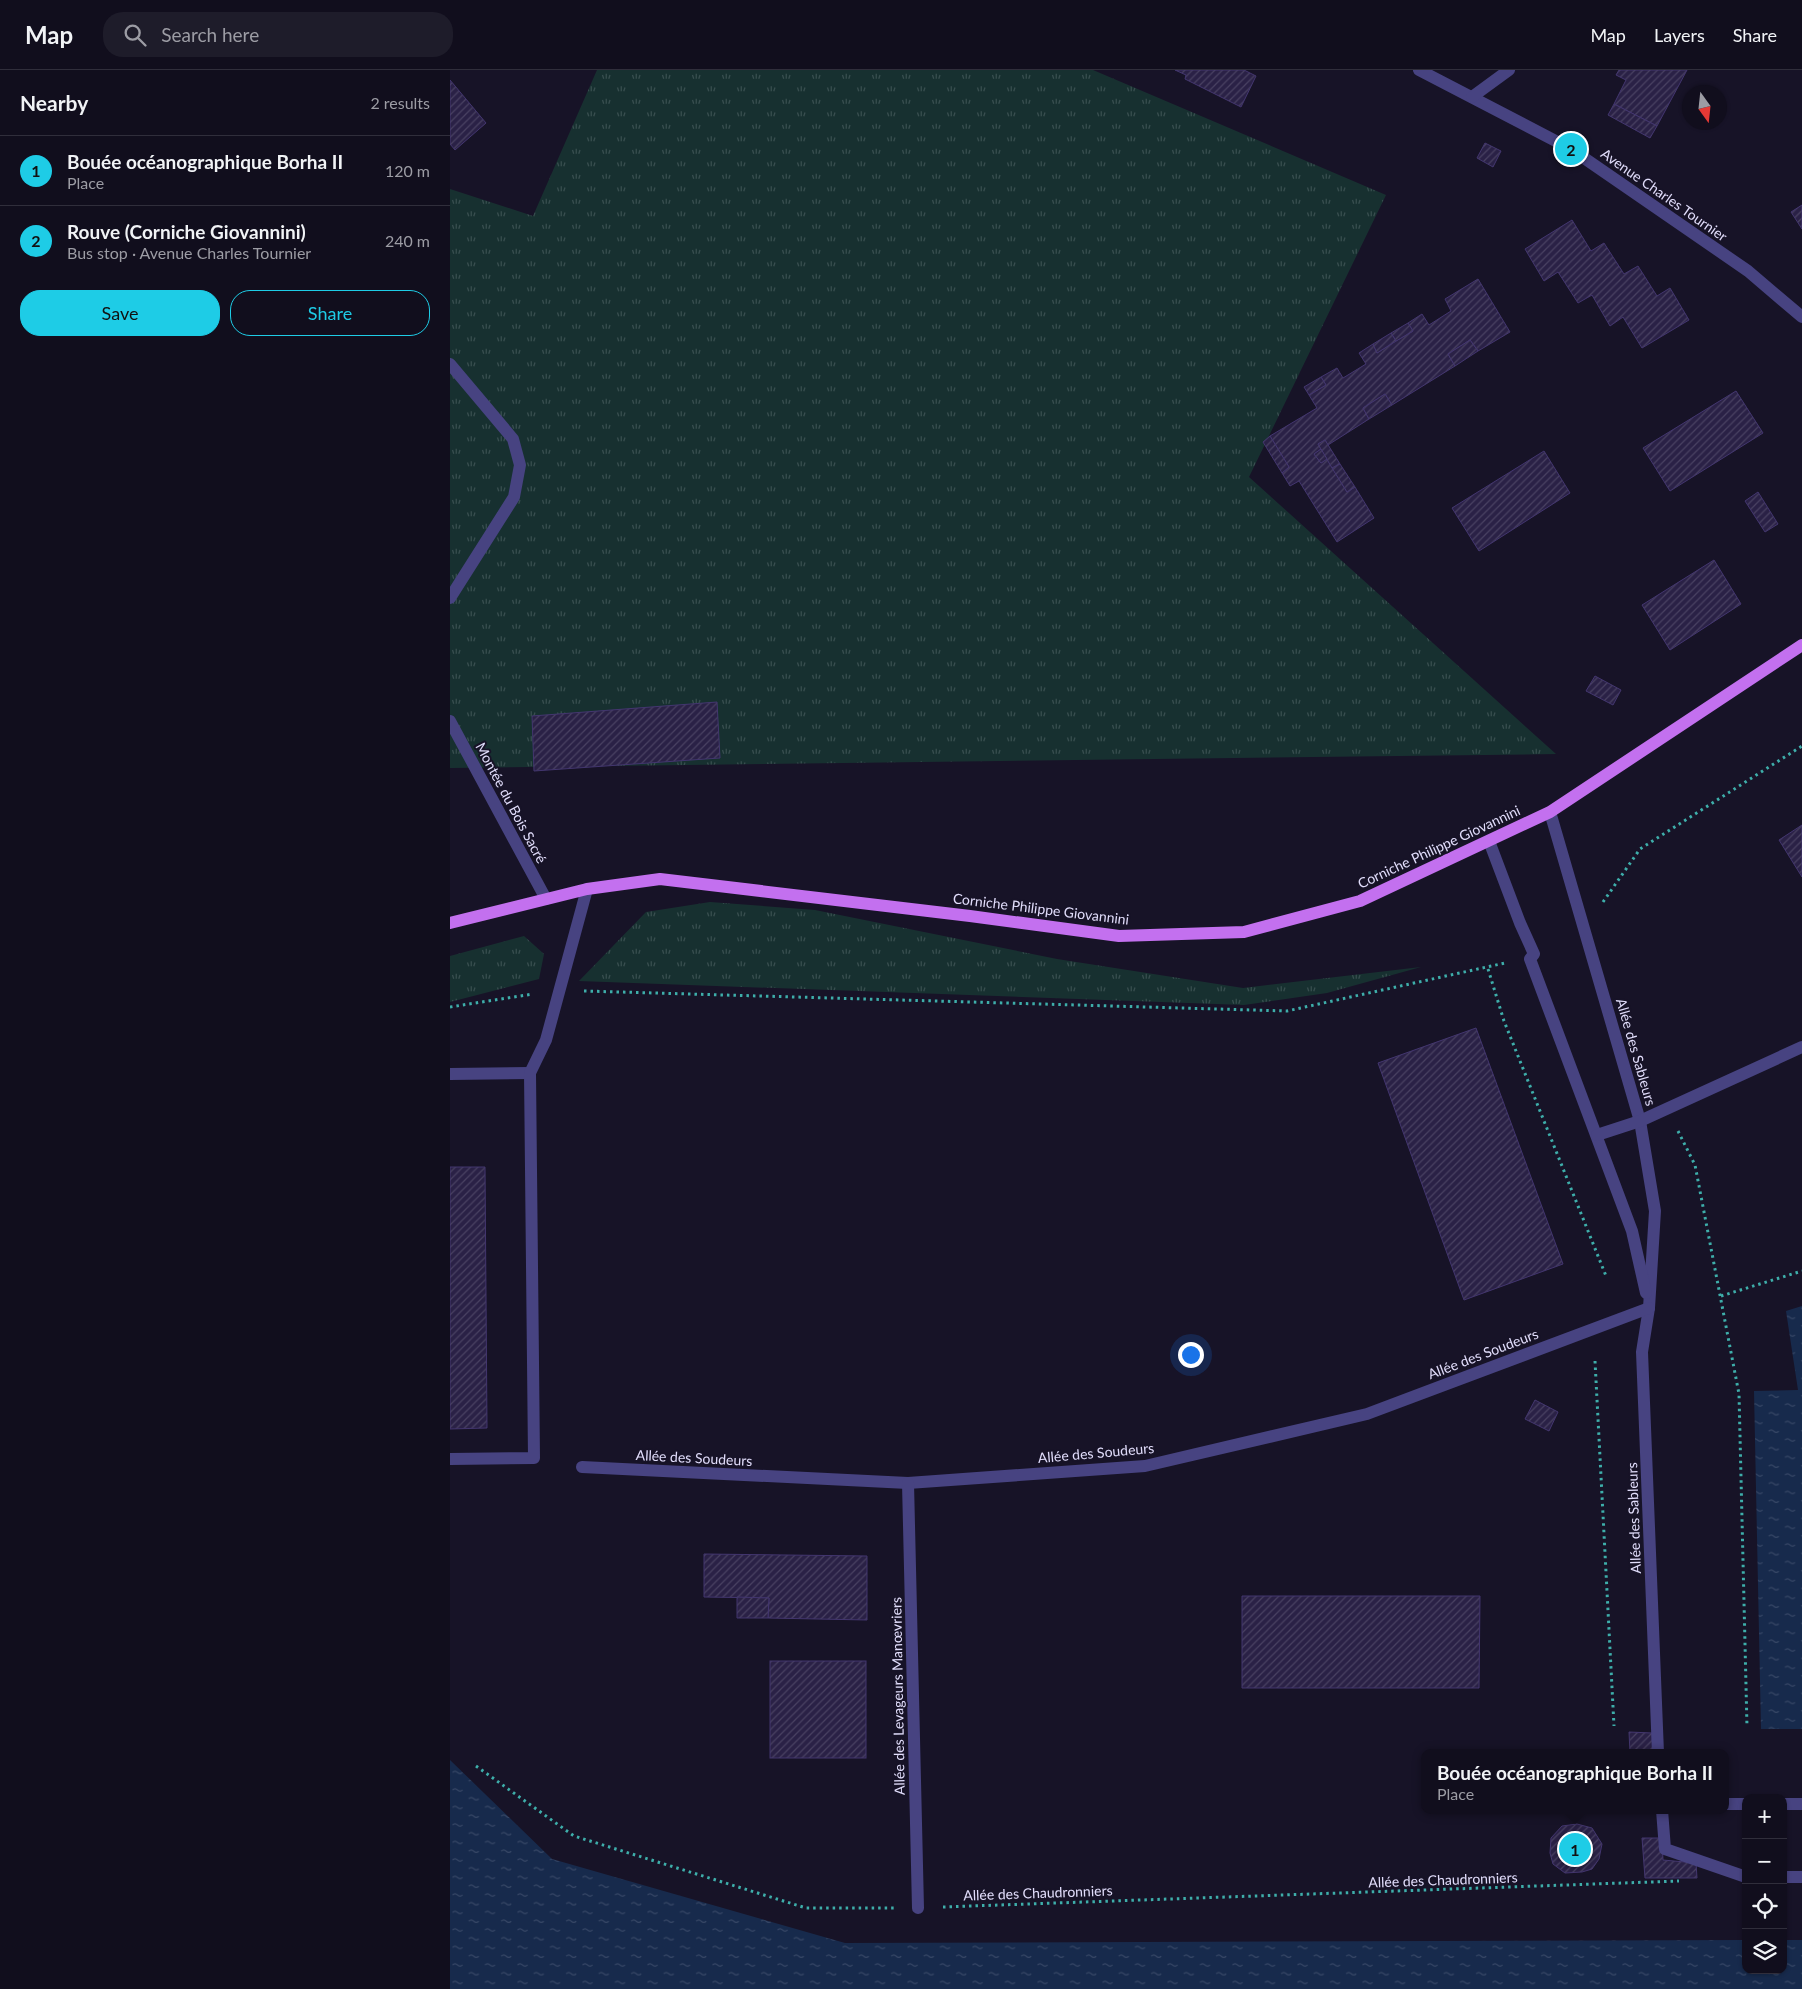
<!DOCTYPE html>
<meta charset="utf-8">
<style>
body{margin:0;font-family:Lato,sans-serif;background:#1e1c2a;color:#f1f3f6}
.controls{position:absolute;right:15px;bottom:15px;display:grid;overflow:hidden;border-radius:10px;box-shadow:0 1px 4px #0004}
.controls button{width:45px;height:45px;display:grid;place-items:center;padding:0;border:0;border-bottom:1px solid #302e3b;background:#110e1d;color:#f1f3f6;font:25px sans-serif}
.compass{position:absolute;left:1232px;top:15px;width:45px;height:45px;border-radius:50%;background:#110e1d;box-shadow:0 1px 4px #0004;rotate:165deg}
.you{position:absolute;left:740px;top:1284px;width:18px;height:18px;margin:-12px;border:4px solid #fff;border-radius:50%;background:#1a73e8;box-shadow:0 0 0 8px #1a73e833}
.badge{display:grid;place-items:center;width:32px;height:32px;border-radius:50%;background:#1ecce6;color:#111;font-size:16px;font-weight:700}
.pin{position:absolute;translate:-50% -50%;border:2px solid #fff;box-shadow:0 1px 5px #0006}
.popup{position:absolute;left:971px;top:1679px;width:308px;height:65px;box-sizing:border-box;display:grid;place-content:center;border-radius:10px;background:#110e1d;filter:drop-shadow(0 1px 4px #0005);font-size:16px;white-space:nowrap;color:#9c9ca4}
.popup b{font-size:19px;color:#f1f3f6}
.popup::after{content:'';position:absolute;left:50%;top:100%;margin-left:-10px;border:10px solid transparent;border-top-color:#110e1d}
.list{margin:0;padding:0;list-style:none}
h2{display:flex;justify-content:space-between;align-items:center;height:65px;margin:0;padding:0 20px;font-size:21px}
h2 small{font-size:16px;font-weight:400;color:#9c9ca4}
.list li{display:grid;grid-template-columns:32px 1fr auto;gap:15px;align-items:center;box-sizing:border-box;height:70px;padding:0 20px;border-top:1px solid #302e3b}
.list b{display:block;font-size:19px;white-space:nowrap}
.list p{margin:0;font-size:16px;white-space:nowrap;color:#9c9ca4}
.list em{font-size:16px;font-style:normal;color:#9c9ca4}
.actions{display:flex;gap:10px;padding:15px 20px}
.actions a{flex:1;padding:11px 0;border:1px solid #1ecce6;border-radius:20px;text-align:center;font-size:18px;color:#1ecce6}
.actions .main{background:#1ecce6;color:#111}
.icon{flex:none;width:28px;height:28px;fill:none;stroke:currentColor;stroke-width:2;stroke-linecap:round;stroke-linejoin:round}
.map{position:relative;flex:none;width:1352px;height:1919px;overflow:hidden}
header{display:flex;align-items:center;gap:30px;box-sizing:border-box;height:70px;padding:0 25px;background:#110e1d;border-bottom:1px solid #302e3b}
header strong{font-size:24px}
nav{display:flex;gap:28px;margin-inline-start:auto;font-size:18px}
.search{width:350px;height:45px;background:#1e1c2a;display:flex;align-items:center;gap:12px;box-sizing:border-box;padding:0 18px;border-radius:20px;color:#9c9ca4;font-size:19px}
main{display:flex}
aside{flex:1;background:#110e1d}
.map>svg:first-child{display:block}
</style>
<header>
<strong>Map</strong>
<div class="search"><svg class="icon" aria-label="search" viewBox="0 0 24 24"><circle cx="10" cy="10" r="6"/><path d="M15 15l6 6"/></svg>Search here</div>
<nav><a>Map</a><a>Layers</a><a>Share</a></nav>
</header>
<main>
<aside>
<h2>Nearby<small>2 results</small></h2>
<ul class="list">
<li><span class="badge">1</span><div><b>Bouée océanographique Borha II</b><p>Place</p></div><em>120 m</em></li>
<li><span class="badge">2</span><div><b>Rouve (Corniche Giovannini)</b><p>Bus stop · Avenue Charles Tournier</p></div><em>240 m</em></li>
</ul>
<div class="actions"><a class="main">Save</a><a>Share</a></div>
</aside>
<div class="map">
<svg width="1352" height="1919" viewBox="0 0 1352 1919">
<defs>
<pattern id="grass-tufts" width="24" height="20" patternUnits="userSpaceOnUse" patternTransform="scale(1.25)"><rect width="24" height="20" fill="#173030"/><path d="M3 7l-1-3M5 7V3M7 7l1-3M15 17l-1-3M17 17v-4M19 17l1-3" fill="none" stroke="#384e4f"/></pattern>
<pattern id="water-ripples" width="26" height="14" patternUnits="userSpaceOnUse" patternTransform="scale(1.25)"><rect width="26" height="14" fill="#172a4c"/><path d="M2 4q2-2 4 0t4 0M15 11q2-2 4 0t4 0" fill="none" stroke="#384867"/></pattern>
<pattern id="building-hatch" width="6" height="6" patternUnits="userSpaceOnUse" patternTransform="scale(1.25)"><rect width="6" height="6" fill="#2a2146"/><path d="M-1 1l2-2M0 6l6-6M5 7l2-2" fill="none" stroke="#494162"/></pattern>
</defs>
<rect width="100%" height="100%" fill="#171327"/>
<g fill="url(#grass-tufts)">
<polygon points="147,0 643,0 936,125 799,407 1106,684 0,698 0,119 83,146"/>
<polygon points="260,832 365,840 607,889 793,918 971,897 877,923 794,935 129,911 196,842"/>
<polygon points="74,866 94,884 89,909 0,932 0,886"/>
</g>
<g fill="url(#water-ripples)">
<polygon points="1352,1236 1352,1659 1311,1659 1304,1321 1348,1320 1336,1241"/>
<polygon points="0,1690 102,1789 395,1873 1296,1870 1296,1900 1333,1900 1333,1870 1352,1870 1352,1919 0,1919"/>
</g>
<g fill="url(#building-hatch)" stroke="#43366f">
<polygon points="725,0 794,0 806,6 791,37 735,9 736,5"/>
<polygon points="1169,0 1237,0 1207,56 1164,34 1176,10 1166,5"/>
<polygon points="0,10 36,53 5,80 0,74"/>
<polygon points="1164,34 1207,56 1200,68 1158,45"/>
<polygon points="1035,73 1051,81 1043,97 1027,88"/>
<polygon points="1352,135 1352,159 1341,142"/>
<polygon points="1122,150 1141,181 1154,173 1174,204 1188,196 1207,226 1220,218 1239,250 1192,278 1173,247 1160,256 1142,225 1128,233 1108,202 1094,211 1075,179"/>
<polygon points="1028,209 1060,262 1028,281 1020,270 998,284 1005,296 942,335 935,324 913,338 919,349 878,375 875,370 868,374 871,379 864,384 871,393 877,389 897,422 905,417 924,448 887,472 849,411 840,416 832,403 839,397 820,366 867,338 859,325 876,315 871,307 887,298 893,308 916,294 909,283 923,274 927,283 946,271 963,261 958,253 972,244 979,255 1001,241 995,229"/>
<polygon points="958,253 963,261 946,271 941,263"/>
<polygon points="941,263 946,271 927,283 923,274"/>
<polygon points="1020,270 1028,281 1005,296 998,284"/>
<polygon points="871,307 876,315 859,325 854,317"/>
<polygon points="1286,321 1313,363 1220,421 1193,378"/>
<polygon points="935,324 942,335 919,349 913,338"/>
<polygon points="820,366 839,397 832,403 813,372"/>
<polygon points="875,370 890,394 882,398 868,374"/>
<polygon points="871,379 877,389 871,393 864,384"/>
<polygon points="1094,381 1120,423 1029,481 1002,438"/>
<polygon points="890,394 905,417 897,422 882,398"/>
<polygon points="1308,422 1328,454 1315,462 1295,431"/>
<polygon points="1264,490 1291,534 1220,580 1192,535"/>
<polygon points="1145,606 1171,620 1163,635 1136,621"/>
<polygon points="267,632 270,688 84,701 82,646"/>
<polygon points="1352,755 1352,807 1329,770"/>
<polygon points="1026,958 1113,1194 1014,1230 928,993"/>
<polygon points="0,1097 35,1097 37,1358 0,1359"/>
<polygon points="1085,1330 1108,1342 1099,1361 1075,1349"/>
<polygon points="254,1484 417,1486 417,1550 318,1548 319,1528 254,1527"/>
<polygon points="792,1526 1030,1526 1029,1618 792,1618"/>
<polygon points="287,1527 319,1528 318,1548 287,1548"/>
<rect x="320" y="1591" width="96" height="97"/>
<polygon points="1179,1662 1202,1663 1203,1683 1180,1683"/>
<rect x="1333" y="1749" width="3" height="39"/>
<polygon points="1127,1754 1142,1758 1152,1774 1149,1789 1142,1799 1132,1802 1115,1803 1103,1794 1100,1783 1101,1768 1112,1756"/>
<polygon points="1192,1768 1212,1768 1213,1790 1246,1793 1247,1808 1195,1808"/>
</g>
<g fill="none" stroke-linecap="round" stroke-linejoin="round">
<g stroke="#3eaeaa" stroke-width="3" stroke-dasharray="2.5 4" stroke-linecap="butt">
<polyline points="1153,832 1190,779 1352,676"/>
<polyline points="1038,899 1054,951 1156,1206"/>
<polyline points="134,921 837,941 1055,893"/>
<polyline points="0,937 83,924"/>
<polyline points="1228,1061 1245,1095 1289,1324 1297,1657"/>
<polyline points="1271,1226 1352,1201"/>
<polyline points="1145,1291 1164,1656"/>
<polyline points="26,1696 124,1766 356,1838 445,1838"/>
<polyline points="493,1837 1229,1811"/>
</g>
<g stroke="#474381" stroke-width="12">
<polyline points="969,0 1121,79 1298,201 1352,247"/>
<polyline points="1022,27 1059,0"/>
<polyline points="0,294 63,369 70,395 64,427 0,528"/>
<polyline points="0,651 96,829"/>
<polyline points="1100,742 1190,1051 1205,1141 1199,1238 1192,1282 1208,1683"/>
<polyline points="1039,771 1070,853 1084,884 1080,889 1182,1161 1196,1223"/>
<polyline points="0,1004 80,1003"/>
<polyline points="1147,1065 1190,1051 1352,977"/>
<polyline points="0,1389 84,1388 80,1003 96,970 137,819"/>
<polyline points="132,1397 458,1413 695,1396 917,1344 1199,1238"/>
<polyline points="458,1413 468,1838"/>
<polyline points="1275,1734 1296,1734"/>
<polyline points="1333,1734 1352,1734"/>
<polyline points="1212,1740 1215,1779 1296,1807"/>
<polyline points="1333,1807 1352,1807"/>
</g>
<polyline stroke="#c370ef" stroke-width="12" points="0,853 137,819 210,809 520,846 669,866 794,862 910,831 1100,742 1352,575"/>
</g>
<g text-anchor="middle" stroke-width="4" stroke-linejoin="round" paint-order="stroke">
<g font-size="14" fill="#e1ddfb" stroke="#171327">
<text transform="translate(1214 125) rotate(35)" y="5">Avenue Charles Tournier</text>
<text transform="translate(61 733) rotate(62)" y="5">Montée du Bois Sacré</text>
<text transform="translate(989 777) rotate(-25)" y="5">Corniche Philippe Giovannini</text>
<text transform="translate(591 839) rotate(7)" y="5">Corniche Philippe Giovannini</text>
<text transform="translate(1186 982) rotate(74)" y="5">Allée des Sableurs</text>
<text transform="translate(1033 1284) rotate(-21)" y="5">Allée des Soudeurs</text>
<text transform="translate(646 1383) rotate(-5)" y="5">Allée des Soudeurs</text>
<text transform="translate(244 1388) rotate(3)" y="5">Allée des Soudeurs</text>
<text transform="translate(1184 1448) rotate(-92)" y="5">Allée des Sableurs</text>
<text transform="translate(448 1626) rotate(-91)" y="5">Allée des Levageurs Manœvriers</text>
<text transform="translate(993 1810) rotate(-2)" y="5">Allée des Chaudronniers</text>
<text transform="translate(588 1823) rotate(-2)" y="5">Allée des Chaudronniers</text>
</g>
</g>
</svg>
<div class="controls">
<button>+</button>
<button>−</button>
<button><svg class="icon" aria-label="locate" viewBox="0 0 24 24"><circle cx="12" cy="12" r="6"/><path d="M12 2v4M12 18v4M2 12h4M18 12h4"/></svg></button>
<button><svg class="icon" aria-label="layers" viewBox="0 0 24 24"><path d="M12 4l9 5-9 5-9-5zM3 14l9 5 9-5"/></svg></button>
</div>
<svg class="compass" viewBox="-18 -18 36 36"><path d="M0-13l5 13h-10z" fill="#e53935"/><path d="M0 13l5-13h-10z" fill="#9c9ca4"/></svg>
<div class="you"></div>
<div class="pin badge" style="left:1125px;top:1779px">1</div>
<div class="popup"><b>Bouée océanographique Borha II</b>Place</div>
<div class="pin badge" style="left:1121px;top:79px">2</div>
</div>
</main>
